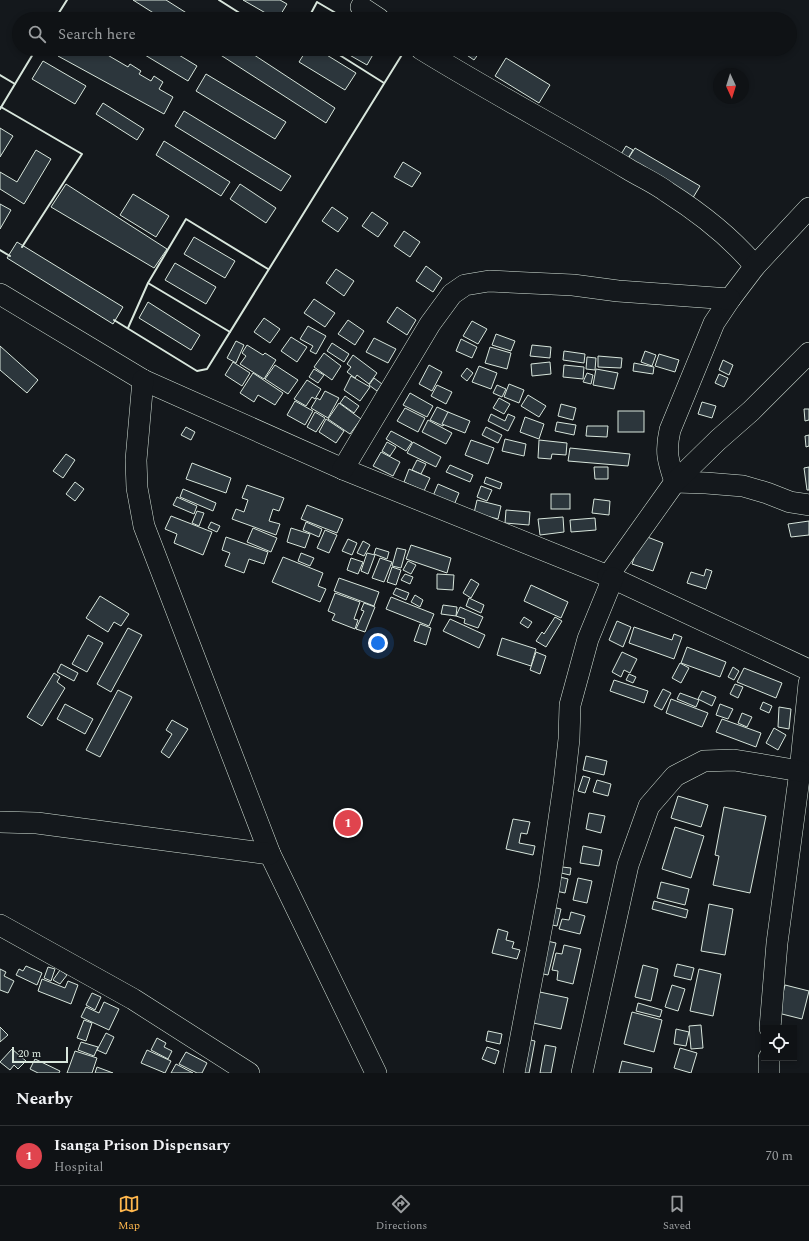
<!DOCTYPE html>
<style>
body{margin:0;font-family:Spectral,serif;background:#181b1e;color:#f1f3f6}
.controls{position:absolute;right:12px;bottom:12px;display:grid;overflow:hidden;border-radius:0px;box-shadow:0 2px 6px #0003}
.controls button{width:36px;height:36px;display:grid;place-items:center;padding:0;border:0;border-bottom:1px solid #2f3234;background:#0f1215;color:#f1f3f6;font:20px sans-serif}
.compass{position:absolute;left:713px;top:68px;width:36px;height:36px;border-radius:50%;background:#0f1215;box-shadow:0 2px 6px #0003;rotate:176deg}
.scale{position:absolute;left:12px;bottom:10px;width:56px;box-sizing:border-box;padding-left:4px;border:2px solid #d8e6dc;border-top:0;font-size:11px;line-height:14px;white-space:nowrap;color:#d8e6dc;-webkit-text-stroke:3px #14181c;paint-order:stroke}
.you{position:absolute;left:378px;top:643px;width:14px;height:14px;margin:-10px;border:3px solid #fff;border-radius:50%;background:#1a73e8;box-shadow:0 0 0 6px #1a73e833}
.badge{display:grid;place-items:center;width:26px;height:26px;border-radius:50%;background:#ffb74d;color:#fff;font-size:13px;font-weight:700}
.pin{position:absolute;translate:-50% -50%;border:2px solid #fff;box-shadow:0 1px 4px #0006}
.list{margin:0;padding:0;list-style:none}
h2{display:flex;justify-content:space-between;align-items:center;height:52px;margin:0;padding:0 16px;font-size:17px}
h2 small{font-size:13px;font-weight:400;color:#9b9ea0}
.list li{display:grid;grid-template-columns:26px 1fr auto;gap:12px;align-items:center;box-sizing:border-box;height:60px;padding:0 16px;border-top:1px solid #2f3234}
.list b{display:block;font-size:15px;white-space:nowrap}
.list p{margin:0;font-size:13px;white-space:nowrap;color:#9b9ea0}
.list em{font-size:13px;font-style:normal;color:#9b9ea0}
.icon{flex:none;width:22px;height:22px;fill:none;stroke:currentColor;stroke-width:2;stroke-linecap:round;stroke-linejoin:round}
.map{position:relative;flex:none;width:809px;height:1073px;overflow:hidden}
.search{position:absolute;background:#0f1215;box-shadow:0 2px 6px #0003;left:12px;right:12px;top:12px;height:44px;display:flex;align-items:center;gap:10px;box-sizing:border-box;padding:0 14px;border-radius:22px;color:#9b9ea0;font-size:15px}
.sheet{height:112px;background:#0f1215}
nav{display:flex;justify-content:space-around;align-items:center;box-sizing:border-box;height:56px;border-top:1px solid #2f3234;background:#0f1215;font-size:11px;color:#9b9ea0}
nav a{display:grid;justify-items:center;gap:2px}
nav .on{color:#ffb74d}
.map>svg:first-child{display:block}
</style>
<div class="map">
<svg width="809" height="1073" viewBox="0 0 809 1073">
<rect width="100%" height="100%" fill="#14181c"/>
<g fill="#2c363c" stroke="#d8e6dc">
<polygon points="133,0 166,0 196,19 163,19"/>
<polygon points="243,0 280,0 287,4 278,19 276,19"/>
<polygon points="444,14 452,19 441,19"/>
<polygon points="62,49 99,49 99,50 128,67 130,64 141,71 139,74 151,81 154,76 163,82 159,89 173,97 164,114 58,56"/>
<polygon points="135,49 169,49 197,66 188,81"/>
<polygon points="223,49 245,49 335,108 326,123 219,54"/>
<polygon points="307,49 317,49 356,73 345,90 299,62"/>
<polygon points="339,49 371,49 375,51 367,65"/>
<polygon points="458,49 482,49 474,60"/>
<polygon points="506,58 550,85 539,103 495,76"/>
<polygon points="43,61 86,86 75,104 32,79"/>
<polygon points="206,74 286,122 275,139 196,91"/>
<polygon points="103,103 144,129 137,140 96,114"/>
<polygon points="184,111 291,176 281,191 175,126"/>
<polygon points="0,128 13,136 0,157"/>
<polygon points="164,141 230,182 221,196 156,155"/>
<polygon points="626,146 633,150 627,160 620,156"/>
<polygon points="635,148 700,186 691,201 626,162"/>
<polygon points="36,150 51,159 24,204 0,189 0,172 17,182"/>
<polygon points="403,162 421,173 412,187 394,177"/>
<polygon points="66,184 167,249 154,268 51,207"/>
<polygon points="240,184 276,208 266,223 230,199"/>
<polygon points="133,194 169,216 156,237 120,215"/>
<polygon points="0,204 11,210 0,229"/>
<polygon points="332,207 348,218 338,232 322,221"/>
<polygon points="372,212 388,223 378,237 362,226"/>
<polygon points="404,231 420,242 410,257 394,246"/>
<polygon points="194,237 235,261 225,278 184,254"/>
<polygon points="17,242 123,307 113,324 7,258"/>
<polygon points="175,263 216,287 206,304 165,280"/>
<polygon points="426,266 442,278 433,292 416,281"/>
<polygon points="336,269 354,281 344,296 326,283"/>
<polygon points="314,299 335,313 325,327 304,313"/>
<polygon points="148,302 200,335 191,350 139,318"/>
<polygon points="397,307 416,320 407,335 387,322"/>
<polygon points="264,318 280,329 270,343 254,332"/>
<polygon points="348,320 364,331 355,345 338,334"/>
<polygon points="472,321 487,329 478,344 463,336"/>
<polygon points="308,326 326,336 316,354 310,351 313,346 300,339"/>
<polygon points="496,334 515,341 511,351 492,345"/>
<polygon points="291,337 307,347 297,362 281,351"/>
<polygon points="374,338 396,349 388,363 366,352"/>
<polygon points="461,339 477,347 472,358 456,351"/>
<polygon points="236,341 244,345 236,363 227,358"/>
<polygon points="332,343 349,354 344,362 327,351"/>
<polygon points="247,345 263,355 265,353 276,360 264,379 240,364 246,356 242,353"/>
<polygon points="532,345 551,347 550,358 530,356"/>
<polygon points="0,346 38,380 27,393 0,370"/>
<polygon points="490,347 511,353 507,369 485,363"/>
<polygon points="564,351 585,354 584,363 563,360"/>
<polygon points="645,351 656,355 652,366 641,362"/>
<polygon points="324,353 341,366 332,380 314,367"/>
<polygon points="659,354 679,360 675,372 655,366"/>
<polygon points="353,355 377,373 369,384 357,375 355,378 347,372 351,367 347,364"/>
<polygon points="598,356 622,358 621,368 598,367"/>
<polygon points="587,357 596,358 595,370 586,369"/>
<polygon points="723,360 733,365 729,375 719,370"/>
<polygon points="233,362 250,373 242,386 225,375"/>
<polygon points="550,362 551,374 532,376 531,364"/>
<polygon points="634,363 654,367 653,374 633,371"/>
<polygon points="275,365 298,380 288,394 265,379"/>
<polygon points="429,365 442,372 432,391 419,384"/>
<polygon points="564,365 584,367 583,379 563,377"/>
<polygon points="479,366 497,373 491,389 472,382"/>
<polygon points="467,368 473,373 467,381 461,376"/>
<polygon points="314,369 324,375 318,383 309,377"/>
<polygon points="596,369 618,373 614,389 593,385"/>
<polygon points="253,373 283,393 275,405 258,395 254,402 240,393"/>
<polygon points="587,373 593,375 591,384 583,382"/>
<polygon points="719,374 728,378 724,387 715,383"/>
<polygon points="351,376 370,387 360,401 344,390"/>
<polygon points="374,378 382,384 377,391 369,385"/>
<polygon points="307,380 321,389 315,399 312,397 306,406 294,399"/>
<polygon points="509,384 524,390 519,403 504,397"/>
<polygon points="437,385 452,392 446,404 431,396"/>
<polygon points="497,385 506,389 502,397 493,393"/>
<polygon points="325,391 339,398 328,418 311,408 317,398 320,400"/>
<polygon points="410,393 433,406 427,417 403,405"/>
<polygon points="528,395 546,406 539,417 521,406"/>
<polygon points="345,396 359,406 354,413 340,403"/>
<polygon points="499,398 510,404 504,414 493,408"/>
<polygon points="295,401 313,411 305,425 287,415"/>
<polygon points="702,402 716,406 712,418 698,414"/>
<polygon points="339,403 361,419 350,434 328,419"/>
<polygon points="561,404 576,408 573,420 558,416"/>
<polygon points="437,407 450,413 443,426 430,420"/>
<polygon points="405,408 425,418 418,432 397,421"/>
<polygon points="804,409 809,409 809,420 805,421"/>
<rect x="618" y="411" width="26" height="21"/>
<polygon points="315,412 325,418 316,432 307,427"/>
<polygon points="448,412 470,421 465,433 442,424"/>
<polygon points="491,414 505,421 508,414 515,417 508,431 488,421"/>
<polygon points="525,417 544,424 539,439 520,432"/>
<polygon points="326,419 344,431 336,443 319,432"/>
<polygon points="428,420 452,433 446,444 422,432"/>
<polygon points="557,422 576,425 574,435 555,431"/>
<polygon points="587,426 608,426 607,437 586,436"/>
<polygon points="186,427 195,432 191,440 181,435"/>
<polygon points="486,427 502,435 498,443 482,435"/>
<polygon points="391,431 412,442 406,451 386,439"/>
<polygon points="809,435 809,446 806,447 805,436"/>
<polygon points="505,439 526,444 524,456 502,451"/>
<polygon points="471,440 494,448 488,464 465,455"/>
<polygon points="539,440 567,443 566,455 552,454 551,459 538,458"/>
<polygon points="387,442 396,447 390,456 382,451"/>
<polygon points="413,442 441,457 436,467 407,453"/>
<polygon points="570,448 630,454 628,466 568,461"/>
<polygon points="381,452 400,462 393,476 373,466"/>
<polygon points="66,454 75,460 63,478 53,471"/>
<polygon points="417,460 426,464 421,474 412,470"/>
<polygon points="192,463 231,478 226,493 186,479"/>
<polygon points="450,465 473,475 470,482 446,472"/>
<polygon points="594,467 608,467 608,479 595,479"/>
<polygon points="809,467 809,490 807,490 804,468"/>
<polygon points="409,469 430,478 424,491 404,482"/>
<polygon points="486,477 502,483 500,489 484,483"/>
<polygon points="75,482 84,489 75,501 66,494"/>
<polygon points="438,484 459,493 454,505 433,496"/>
<polygon points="247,485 284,498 279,511 273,509 269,521 280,524 276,535 232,519 236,509 244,512 248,500 242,498"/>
<polygon points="481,486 492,490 487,501 477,497"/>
<polygon points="183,489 216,503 213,511 180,497"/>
<rect x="551" y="494" width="19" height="15"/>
<polygon points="177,497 197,506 194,514 173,505"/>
<polygon points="594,499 610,501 609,515 592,513"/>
<polygon points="477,500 501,506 498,519 474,513"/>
<polygon points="307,505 343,519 337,533 301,519"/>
<polygon points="506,510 530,512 529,525 505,523"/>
<polygon points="197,511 204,513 199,526 192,523"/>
<polygon points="171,516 212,532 203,555 174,543 177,534 165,529"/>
<polygon points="563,517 564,532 540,535 538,519"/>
<polygon points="595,518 596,530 571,532 570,520"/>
<polygon points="809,521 809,535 791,537 788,524"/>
<polygon points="211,522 220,526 217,532 208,528"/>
<polygon points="306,522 322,529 319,537 303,530"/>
<polygon points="253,528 277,538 271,552 247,542"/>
<polygon points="291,528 310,534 305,548 287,542"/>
<polygon points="325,530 337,535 329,553 317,548"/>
<polygon points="642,535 663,543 653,571 632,564"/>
<polygon points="226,537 268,552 264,564 249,559 244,573 225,566 230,553 222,550"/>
<polygon points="348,539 357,543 352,555 342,551"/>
<polygon points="363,541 370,545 364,556 357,553"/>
<polygon points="411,545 451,558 447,573 406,559"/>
<polygon points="376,548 389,552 387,559 374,554"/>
<polygon points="397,548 406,550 401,568 392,566"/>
<polygon points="301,553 314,558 310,566 298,561"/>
<polygon points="367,553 375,555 368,574 361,571"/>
<polygon points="283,557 323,573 318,586 326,589 320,602 272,582"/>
<polygon points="351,558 363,562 358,574 347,570"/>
<polygon points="380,558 392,562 384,582 372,578"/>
<polygon points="408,561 416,565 411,574 403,570"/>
<polygon points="392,567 401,570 396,585 387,582"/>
<polygon points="706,569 712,571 706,589 687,583 691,572 704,576"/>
<polygon points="405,574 413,577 410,584 401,580"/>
<polygon points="437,574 454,575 453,590 437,589"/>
<polygon points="339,578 379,592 374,606 334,591"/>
<polygon points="471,579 479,584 471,598 463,593"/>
<polygon points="531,585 568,602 561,618 524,601"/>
<polygon points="396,588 409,593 406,600 393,594"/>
<polygon points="335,593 360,602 354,619 358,620 355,629 332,620 335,614 328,611"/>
<polygon points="415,595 423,600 420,607 411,602"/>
<polygon points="100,596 129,614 121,626 114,622 108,632 86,618"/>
<polygon points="391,597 434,614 429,626 386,609"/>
<polygon points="469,598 484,605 481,613 466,606"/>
<polygon points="364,603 375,607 365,632 356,629 364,611 361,610"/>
<polygon points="443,605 457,607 456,616 441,614"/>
<polygon points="460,607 483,617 478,628 464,623 465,619 456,616"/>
<polygon points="524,617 532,622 528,628 520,623"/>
<polygon points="555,617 562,621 546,647 536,641 542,632 544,634"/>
<polygon points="450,619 485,635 479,648 443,631"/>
<polygon points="617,621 631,627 623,647 609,640"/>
<polygon points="420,624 431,628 426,645 414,641"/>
<polygon points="634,627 672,640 674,634 682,637 674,659 629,643"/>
<polygon points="128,628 142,635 111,692 97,684"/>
<polygon points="88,635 103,643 87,672 72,664"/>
<polygon points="502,638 536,649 531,666 497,655"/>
<polygon points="687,647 726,662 720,677 681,663"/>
<polygon points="536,652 546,656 540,674 530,670"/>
<polygon points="622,652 637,659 630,673 624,670 621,677 612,672"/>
<polygon points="680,663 689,668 681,683 672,678"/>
<polygon points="61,664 78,673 74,681 57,672"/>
<polygon points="733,667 739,671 734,680 728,677"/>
<polygon points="744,668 782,683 776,698 737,682"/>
<polygon points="54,673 60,677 57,682 65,688 42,726 27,717"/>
<polygon points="629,674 636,677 633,683 626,680"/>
<polygon points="614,680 648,691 644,703 610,691"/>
<polygon points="735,684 743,687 738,698 730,694"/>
<polygon points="663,689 671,693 662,710 654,706"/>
<polygon points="118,690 132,697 100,757 86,750"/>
<polygon points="702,691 716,697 712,706 698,699"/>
<polygon points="680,693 699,700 696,707 677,699"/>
<polygon points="671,699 708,713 702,727 666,713"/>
<polygon points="763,702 772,706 769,713 760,709"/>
<polygon points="65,704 93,719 85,734 57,719"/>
<polygon points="720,704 733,709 728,719 716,715"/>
<polygon points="779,707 791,709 789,729 778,727"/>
<polygon points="742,713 752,717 747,727 738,723"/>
<polygon points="722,719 761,733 756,747 716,732"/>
<polygon points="172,720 188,729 169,758 161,752 172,734 166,730"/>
<polygon points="774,728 786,735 778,750 766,743"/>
<polygon points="586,756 607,761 604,775 583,770"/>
<polygon points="583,776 590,778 585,793 578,791"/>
<polygon points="597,780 611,784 608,796 593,792"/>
<polygon points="678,796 708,805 701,827 671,818"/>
<polygon points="724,807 766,816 750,893 713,885 719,856 715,855"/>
<polygon points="589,813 605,816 601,833 586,829"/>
<polygon points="513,819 530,822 527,834 521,833 519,843 535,846 533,855 506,849"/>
<polygon points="675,827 704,836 691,878 662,869"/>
<polygon points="583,846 602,850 599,866 580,863"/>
<polygon points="562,867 571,868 570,875 561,873"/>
<polygon points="560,877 568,879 565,893 556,891"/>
<polygon points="578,878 592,881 587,903 573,900"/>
<polygon points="661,882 689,889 685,905 657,898"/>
<polygon points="654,901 688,910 686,918 652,909"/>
<polygon points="709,904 733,909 725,955 701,951"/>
<polygon points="552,907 561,909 557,926 548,924"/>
<polygon points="571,912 585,916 580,934 559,929 562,919 569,920"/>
<polygon points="498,929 508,932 506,940 514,942 512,948 520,950 517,959 492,953"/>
<polygon points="547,941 556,943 548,975 539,973"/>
<polygon points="564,945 581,949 573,984 557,980 558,971 552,970 556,953 562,954"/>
<polygon points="677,964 694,968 691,980 674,976"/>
<polygon points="643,965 658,969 651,1001 635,997"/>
<polygon points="26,966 42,973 37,985 16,975 19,969 23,971"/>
<polygon points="48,967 55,969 51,981 44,978"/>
<polygon points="0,969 6,972 4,976 14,981 8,993 0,990"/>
<polygon points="699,969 721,974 713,1016 690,1011"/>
<polygon points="60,970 67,975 60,984 53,980"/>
<polygon points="42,979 65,988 68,981 78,985 71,1004 38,991"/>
<polygon points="672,985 685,989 678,1011 665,1007"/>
<polygon points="785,985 809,991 802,1019 778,1013"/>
<polygon points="535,991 568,998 561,1029 529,1022"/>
<polygon points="92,993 101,997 95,1010 86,1005"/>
<polygon points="104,1002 119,1009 109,1030 81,1017 86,1007 99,1013"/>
<polygon points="638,1003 662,1010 660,1017 636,1011"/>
<polygon points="632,1012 662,1020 654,1052 624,1044"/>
<polygon points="84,1020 92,1023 86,1041 77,1038"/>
<polygon points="701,1025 703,1048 691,1049 689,1026"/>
<polygon points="0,1027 8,1035 0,1042"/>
<polygon points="676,1029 689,1032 686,1046 674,1044"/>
<polygon points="488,1031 502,1034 500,1044 486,1041"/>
<polygon points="106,1033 114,1037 106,1054 97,1050"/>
<polygon points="157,1038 166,1043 164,1047 172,1051 168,1059 151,1050"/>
<polygon points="526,1039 535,1041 529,1073 519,1073"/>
<polygon points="81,1042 98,1047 94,1056 78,1050"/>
<polygon points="545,1045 556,1047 551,1073 540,1073"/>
<polygon points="487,1047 499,1051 495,1064 482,1059"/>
<polygon points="680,1048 697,1053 691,1073 674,1068"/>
<polygon points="12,1049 26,1061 18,1069 14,1065 10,1070 0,1062"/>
<polygon points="147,1050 171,1061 165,1073 141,1063"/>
<polygon points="75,1051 97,1058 92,1073 67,1073"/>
<polygon points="186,1052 207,1063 202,1073 197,1073 179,1064"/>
<polygon points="35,1059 60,1071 59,1073 38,1073 30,1069"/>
<polygon points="622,1061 652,1068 651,1073 619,1073"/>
<polygon points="176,1064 193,1073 171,1073"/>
<polygon points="97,1067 113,1073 95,1073"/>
</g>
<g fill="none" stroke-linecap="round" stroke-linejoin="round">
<defs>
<g id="minor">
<polyline points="361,7 379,19"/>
<path d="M421 49C489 91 559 128 628 169 641 177 655 183 667 192 700 213 730 236 755 266"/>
<path d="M809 208 755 266 730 299 714 323 670 430C665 452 668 461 675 482L706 483 743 486 767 493 790 502 809 505"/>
<polyline points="0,294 143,380 343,469 608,576 809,670"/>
<polyline points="143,380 136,460 137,488 144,526 270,854 376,1073"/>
<polyline points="343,469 430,324 452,294 465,285 489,281 573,285 618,291 730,299"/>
<polyline points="608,576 675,482 718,440 751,411 809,353"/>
<polyline points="0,822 37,823 270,854"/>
<polyline points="0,925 133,999 249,1073"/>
<polyline points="770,1028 777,943 800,771 809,683"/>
<polyline points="769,1058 769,1073"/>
<polyline points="514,1073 549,888 564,784 569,739 570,705 588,639 613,578"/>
<polyline points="582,1073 628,865 649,806 675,776 704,761 734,760 800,771"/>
</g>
</defs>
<use href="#minor" stroke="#d8e6dc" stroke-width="22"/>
<use href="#minor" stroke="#14181c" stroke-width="21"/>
<g stroke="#d8e6dc" stroke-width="2">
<polyline points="219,0 249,19"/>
<polyline points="55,19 67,0"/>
<polyline points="308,19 317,2 346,19"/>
<polyline points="330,49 384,83"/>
<polyline points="0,75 15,84"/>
<polyline points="1,107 82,154 22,247"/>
<polyline points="0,109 36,49"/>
<polyline points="0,250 10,256"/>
<polyline points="114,320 197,371 207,369 403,53 397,49"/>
<polyline points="128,328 148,283"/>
<polyline points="230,332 148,283 186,219 268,269"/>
</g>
</g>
</svg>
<div class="controls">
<button><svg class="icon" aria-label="locate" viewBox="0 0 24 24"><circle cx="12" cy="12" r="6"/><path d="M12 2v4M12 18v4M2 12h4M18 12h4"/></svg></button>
</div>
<svg class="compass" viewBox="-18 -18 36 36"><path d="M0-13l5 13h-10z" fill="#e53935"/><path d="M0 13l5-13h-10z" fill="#9b9ea0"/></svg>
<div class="scale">20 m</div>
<div class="you"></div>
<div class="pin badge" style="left:348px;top:823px;background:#e0444e">1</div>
<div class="search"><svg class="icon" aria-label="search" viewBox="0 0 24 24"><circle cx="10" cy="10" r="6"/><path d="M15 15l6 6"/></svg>Search here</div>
</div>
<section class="sheet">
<h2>Nearby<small></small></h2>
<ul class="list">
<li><span class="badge" style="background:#e0444e">1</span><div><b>Isanga Prison Dispensary</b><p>Hospital</p></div><em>70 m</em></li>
</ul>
</section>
<nav>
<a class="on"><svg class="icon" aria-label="map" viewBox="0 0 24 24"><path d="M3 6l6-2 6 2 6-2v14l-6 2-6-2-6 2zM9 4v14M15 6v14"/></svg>Map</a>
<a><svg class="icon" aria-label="directions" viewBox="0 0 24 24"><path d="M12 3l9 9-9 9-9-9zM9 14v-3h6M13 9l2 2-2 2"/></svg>Directions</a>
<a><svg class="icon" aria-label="saved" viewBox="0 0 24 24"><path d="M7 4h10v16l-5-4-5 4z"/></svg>Saved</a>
</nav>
